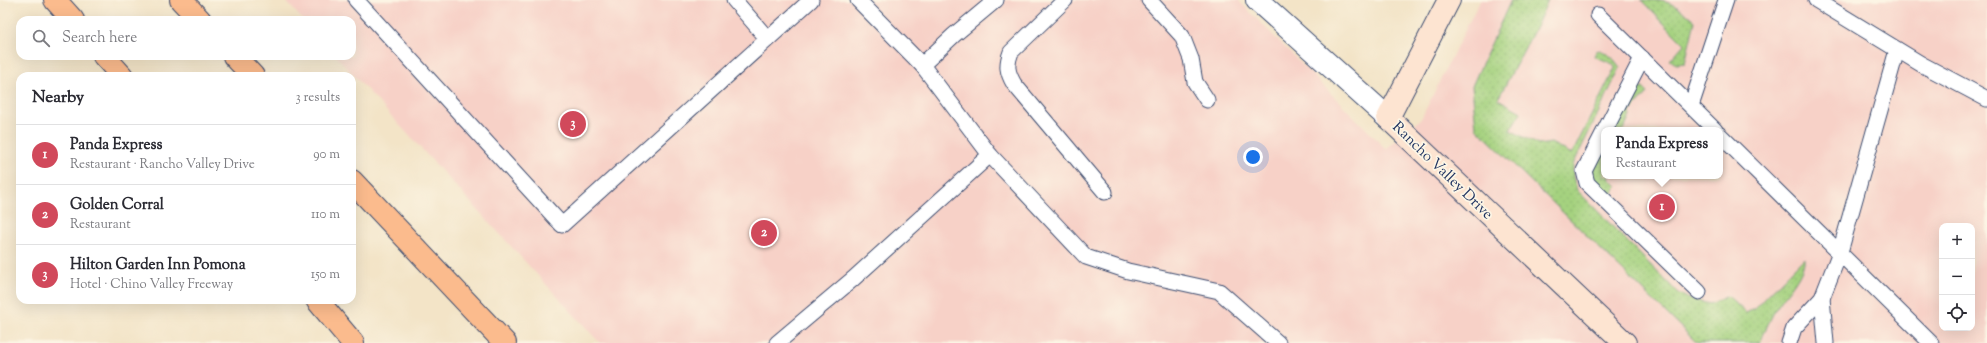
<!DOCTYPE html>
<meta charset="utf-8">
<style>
body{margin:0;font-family:"Sorts Mill Goudy",serif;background:#f2f2f3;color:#2b2b33}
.controls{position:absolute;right:12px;bottom:12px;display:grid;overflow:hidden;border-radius:8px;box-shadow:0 4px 16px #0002}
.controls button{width:36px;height:36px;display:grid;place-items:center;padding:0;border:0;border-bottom:1px solid #e1e1e2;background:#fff;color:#2b2b33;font:20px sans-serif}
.you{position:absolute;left:1253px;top:157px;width:14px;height:14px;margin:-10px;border:3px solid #fff;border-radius:50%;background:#1a73e8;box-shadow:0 0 0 6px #1a73e833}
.badge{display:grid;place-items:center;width:26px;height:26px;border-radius:50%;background:#d1495b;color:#fff;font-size:13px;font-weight:700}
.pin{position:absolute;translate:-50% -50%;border:2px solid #fff;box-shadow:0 1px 4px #0006}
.popup{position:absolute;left:1601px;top:127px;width:122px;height:52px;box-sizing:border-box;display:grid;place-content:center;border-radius:8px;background:#fff;filter:drop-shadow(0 1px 3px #0005);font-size:13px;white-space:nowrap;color:#7c7c81}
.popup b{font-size:15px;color:#2b2b33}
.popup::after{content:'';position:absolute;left:50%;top:100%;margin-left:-8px;border:8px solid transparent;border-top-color:#fff}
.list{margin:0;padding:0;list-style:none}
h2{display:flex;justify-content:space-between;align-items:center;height:52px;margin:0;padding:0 16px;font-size:17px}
h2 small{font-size:13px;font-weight:400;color:#7c7c81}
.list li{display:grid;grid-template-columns:26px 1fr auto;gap:12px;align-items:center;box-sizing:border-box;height:60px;padding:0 16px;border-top:1px solid #e1e1e2}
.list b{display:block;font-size:15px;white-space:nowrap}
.list p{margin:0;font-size:13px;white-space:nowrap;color:#7c7c81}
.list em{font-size:13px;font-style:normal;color:#7c7c81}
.icon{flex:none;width:22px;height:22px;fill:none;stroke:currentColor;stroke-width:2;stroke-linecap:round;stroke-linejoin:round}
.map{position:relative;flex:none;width:1987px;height:343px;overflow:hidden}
.search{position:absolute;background:#fff;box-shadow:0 4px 16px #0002;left:16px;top:16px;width:340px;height:44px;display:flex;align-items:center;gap:10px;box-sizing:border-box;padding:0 14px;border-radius:12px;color:#7c7c81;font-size:15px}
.panel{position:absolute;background:#fff;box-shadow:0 4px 16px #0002;left:16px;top:72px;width:340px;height:232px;border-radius:12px}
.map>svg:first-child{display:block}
</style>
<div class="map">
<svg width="1987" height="343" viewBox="0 0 1987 343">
<defs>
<pattern id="grass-dots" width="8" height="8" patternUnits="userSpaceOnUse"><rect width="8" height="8" fill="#a5d27f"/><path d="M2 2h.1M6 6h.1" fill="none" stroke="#8db570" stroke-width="1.8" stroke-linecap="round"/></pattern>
</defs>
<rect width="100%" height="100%" fill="#fcf5e5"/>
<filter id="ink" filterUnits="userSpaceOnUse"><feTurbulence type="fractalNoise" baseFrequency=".025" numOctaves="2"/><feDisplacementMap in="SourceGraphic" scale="8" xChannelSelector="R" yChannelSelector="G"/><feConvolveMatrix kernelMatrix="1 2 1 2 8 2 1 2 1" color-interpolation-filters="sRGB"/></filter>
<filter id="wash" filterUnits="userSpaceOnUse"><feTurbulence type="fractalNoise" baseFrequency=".012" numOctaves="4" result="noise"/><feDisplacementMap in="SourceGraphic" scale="16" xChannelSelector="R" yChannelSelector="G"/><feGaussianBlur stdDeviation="0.9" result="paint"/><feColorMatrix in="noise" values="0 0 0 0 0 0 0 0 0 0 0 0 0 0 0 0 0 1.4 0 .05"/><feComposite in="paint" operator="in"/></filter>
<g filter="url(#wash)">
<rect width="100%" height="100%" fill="#f3e4c7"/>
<path fill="#f7d1c7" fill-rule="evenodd" d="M285 0H1238L1386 149 1421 119 1480 0H1987V343H600L336 56H352V20H303ZM1604 130H1720V176H1604ZM1942 226H1972V328H1942Z"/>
<g fill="url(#grass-dots)" stroke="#60806e">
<path d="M1511 0H1548L1537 25 1498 99 1521 112 1510 130 1539 145 1551 143 1572 154 1615 68 1613 64 1594 56 1596 51 1600 50C1609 54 1615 59 1620 68L1573 165V177L1577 190 1678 293 1689 299 1710 304 1728 296 1746 313 1754 309 1804 258C1806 274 1781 298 1774 312 1769 322 1764 333 1760 343H1697L1476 128 1472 86Z"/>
<path d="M1641 0C1670 0 1674 3 1695 21L1685 63 1676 64 1670 60 1684 44Z"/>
<polygon points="1638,88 1643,88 1648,93 1630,112 1630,116 1624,130 1611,130 1633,90"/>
<polygon points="1604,145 1604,176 1611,176 1609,178 1617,186 1612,195 1592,177 1594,165"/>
</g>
</g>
<g filter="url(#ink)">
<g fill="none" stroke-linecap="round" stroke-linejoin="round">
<defs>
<g id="lane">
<polyline points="356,0 562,225 811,0"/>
<polyline points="734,0 767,38"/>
<polyline points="858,0 922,65"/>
<polyline points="996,0 954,35 922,65 990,155 1086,257 1128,271 1219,291 1278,343"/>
<path d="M1065 0 1011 52C1006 65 1007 72 1014 84L1105 192"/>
<polyline points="1149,0 1182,36 1191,59 1195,82 1207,100"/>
<polyline points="1816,0 1921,64 1987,99"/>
<polyline points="1598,15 1715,130"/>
<polyline points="1691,106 1726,0"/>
<polyline points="1605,130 1642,58"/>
<polyline points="1604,132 1584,171 1587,183 1699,292"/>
<polyline points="1720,135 1931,343"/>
<polyline points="1822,298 1826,343"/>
<polyline points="777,343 853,279 990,155"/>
<polyline points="1789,343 1794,328 1822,298 1840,252 1897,50"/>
</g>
<polyline id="street" points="1257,0 1388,118"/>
<polyline id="secondary" points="1449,0 1388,118 1625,343"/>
<g id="highway">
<polyline points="55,0 73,20"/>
<polyline points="181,0 200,20"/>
<polyline points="104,56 122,76"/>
<polyline points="234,56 253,76"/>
<polyline points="352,181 505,343"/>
<polyline points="317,300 353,343"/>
</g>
</defs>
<use href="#lane" stroke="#3b4a6e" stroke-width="17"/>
<use href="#street" stroke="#3b4a6e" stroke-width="24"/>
<use href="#secondary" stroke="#3b4a6e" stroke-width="24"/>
<use href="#highway" stroke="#3b4a6e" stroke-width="24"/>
<use href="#lane" stroke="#fff" stroke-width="15"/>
<use href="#street" stroke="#fff" stroke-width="22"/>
<use href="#secondary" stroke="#fde4d1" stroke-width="22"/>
<use href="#highway" stroke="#fbbb8d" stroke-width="22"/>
</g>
</g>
<g text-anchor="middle" stroke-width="3.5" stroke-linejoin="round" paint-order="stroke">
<g font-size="15" fill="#1b2f5e" stroke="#fcf5e5">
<text transform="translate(1443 170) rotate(44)" y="5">Rancho Valley Drive</text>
</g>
</g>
</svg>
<div class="controls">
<button>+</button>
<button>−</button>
<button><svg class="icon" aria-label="locate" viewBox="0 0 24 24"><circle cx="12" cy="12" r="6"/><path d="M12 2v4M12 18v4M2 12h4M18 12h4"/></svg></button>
</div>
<div class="you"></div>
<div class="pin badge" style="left:1662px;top:207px">1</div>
<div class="popup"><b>Panda Express</b>Restaurant</div>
<div class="pin badge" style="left:764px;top:233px">2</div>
<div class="pin badge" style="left:573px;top:124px">3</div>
<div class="search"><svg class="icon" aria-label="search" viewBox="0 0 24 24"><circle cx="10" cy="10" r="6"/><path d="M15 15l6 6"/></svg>Search here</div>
<section class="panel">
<h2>Nearby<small>3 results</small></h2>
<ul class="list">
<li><span class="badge">1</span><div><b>Panda Express</b><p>Restaurant · Rancho Valley Drive</p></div><em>90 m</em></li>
<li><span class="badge">2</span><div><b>Golden Corral</b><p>Restaurant</p></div><em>110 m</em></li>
<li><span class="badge">3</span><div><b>Hilton Garden Inn Pomona</b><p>Hotel · Chino Valley Freeway</p></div><em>150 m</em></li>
</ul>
</section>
</div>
